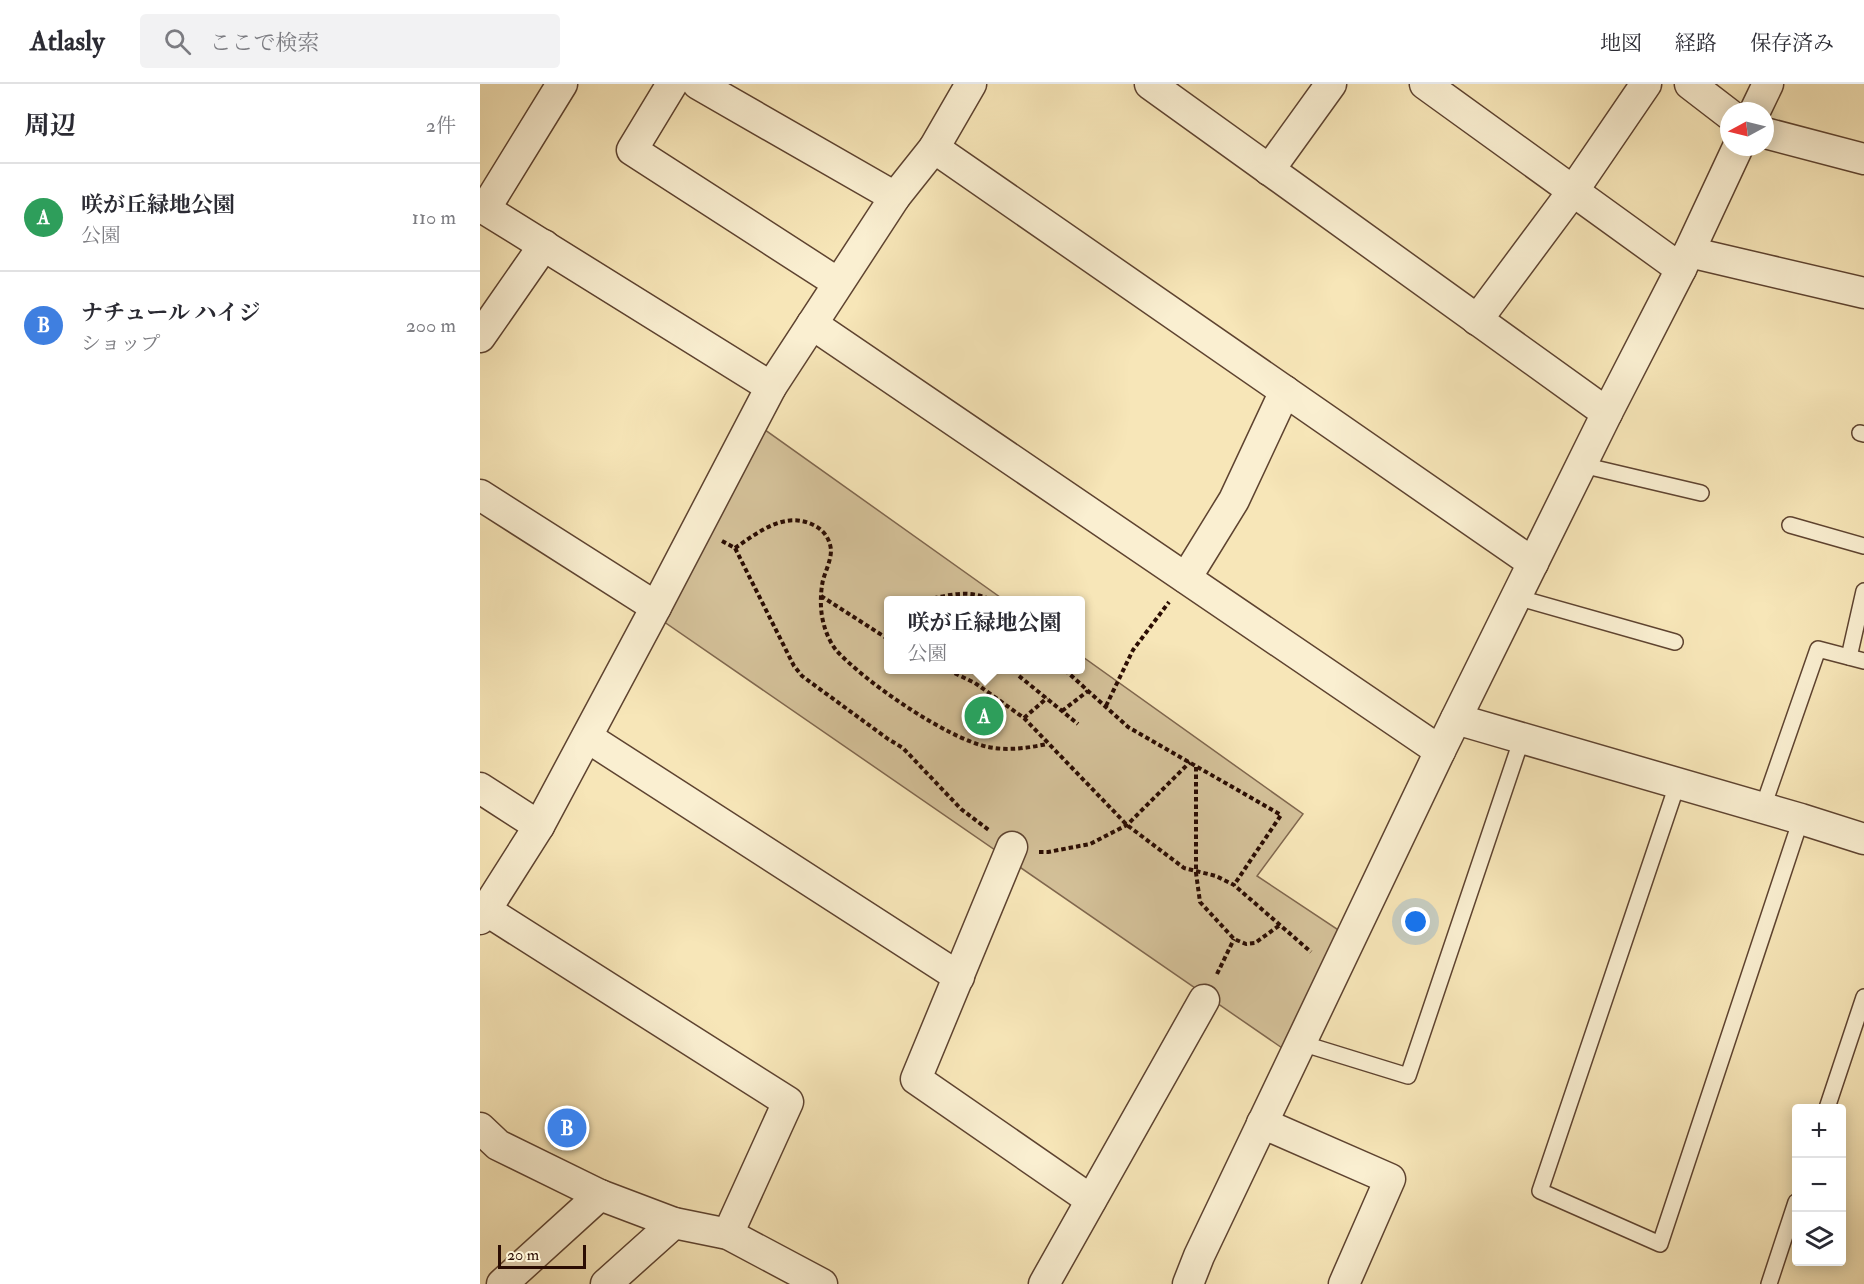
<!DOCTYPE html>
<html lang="ja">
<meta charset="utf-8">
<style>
body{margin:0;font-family:"IM FELL Double Pica","Noto Serif JP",serif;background:#f2f2f3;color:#2b2b33}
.controls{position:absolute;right:18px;bottom:18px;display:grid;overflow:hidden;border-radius:6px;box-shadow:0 3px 15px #0003}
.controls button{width:54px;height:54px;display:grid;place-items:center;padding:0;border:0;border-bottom:2px solid #e1e1e2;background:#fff;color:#2b2b33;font:30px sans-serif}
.compass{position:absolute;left:1240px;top:18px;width:54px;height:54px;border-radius:50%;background:#fff;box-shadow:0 3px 15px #0003;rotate:263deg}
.scale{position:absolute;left:18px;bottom:15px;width:88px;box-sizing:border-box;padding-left:6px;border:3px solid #2b0d03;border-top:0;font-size:16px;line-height:21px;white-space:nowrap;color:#2b0d03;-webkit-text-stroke:4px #faefd1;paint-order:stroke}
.you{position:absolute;left:936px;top:838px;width:21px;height:21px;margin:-15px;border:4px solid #fff;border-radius:50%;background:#1a73e8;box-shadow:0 0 0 9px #1a73e833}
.badge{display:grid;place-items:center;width:39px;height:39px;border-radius:50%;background:#1a73e8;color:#fff;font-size:20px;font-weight:700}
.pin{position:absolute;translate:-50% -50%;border:3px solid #fff;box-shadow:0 2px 6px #0006}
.popup{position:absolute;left:404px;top:512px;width:201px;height:78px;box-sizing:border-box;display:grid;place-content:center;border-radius:6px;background:#fff;filter:drop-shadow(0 2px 4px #0005);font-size:20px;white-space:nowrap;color:#7c7c81}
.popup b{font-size:22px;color:#2b2b33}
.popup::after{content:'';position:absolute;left:50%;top:100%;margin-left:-12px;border:12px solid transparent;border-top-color:#fff}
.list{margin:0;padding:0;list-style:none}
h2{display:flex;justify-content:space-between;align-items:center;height:78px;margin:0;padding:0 24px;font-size:26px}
h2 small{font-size:20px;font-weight:400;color:#7c7c81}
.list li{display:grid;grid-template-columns:39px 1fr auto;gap:18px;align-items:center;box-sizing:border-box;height:108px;padding:0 24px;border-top:2px solid #e1e1e2}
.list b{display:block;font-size:22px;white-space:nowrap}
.list p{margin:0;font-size:20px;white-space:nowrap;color:#7c7c81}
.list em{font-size:20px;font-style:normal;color:#7c7c81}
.icon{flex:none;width:33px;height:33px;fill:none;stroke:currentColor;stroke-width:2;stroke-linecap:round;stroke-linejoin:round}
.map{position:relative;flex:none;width:1384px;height:1200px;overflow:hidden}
header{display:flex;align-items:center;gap:36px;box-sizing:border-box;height:84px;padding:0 30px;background:#fff;border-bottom:2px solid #e1e1e2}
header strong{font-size:28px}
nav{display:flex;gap:33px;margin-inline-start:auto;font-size:21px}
.search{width:420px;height:54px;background:#f2f2f3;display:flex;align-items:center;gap:15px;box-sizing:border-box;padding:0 21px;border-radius:6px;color:#7c7c81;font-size:22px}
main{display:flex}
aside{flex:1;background:#fff}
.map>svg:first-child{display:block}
</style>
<header>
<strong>Atlasly</strong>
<div class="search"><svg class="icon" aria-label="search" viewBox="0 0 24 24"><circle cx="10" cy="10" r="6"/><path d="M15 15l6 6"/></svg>ここで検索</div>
<nav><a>地図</a><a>経路</a><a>保存済み</a></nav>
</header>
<main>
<aside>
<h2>周辺<small>2件</small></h2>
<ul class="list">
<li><span class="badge" style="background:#2e9e5b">A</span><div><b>咲が丘緑地公園</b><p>公園</p></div><em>110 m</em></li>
<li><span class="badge" style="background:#3f7fe0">B</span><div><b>ナチュール ハイジ</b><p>ショップ</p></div><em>200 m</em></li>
</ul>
</aside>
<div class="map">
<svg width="1384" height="1200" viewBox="0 0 1384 1200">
<rect width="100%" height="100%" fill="#f7e6b8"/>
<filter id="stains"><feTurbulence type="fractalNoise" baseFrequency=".00333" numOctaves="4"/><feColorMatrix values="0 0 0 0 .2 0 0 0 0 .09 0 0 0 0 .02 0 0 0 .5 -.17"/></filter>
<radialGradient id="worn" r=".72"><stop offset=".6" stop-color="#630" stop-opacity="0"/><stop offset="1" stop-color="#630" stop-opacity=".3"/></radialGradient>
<polygon fill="#d4c199" stroke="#80674e" stroke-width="1.5" points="281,343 524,516 408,516 408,586 600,586 600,571 823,730 777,792 863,849 805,966 180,535"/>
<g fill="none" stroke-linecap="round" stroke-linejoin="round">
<defs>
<g id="service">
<polyline points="1380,349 1384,350"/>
<polyline points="1102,381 1221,409"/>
<polyline points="1310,441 1384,462"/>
<polyline points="1036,513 1195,558"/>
<polyline points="1369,573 1384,507"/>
<polyline points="1198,698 1060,1107 1180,1160 1321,735"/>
<polyline points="1283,723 1338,565 1384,577"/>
<polyline points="821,959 928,992 1042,654"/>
<polyline points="1347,1024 1384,913"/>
<polyline points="1289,1200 1316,1118"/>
</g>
<g id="minor">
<polyline points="192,0 152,66 358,199"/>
<polyline points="218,0 415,113"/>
<polyline points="670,0 1127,329"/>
<polyline points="945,0 1201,185"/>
<polyline points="1210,0 1249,30"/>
<polyline points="1275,27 1288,0"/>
<polyline points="1285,49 1384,75"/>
<polyline points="454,64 1053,479"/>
<polyline points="789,86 851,0"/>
<polyline points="0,122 291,303"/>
<polyline points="5,125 82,0"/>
<polyline points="1209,168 1384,209"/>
<polyline points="997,236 1093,107 1166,0"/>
<polyline points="332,240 960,667"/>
<polyline points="0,253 64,161"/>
<polyline points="0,411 176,523"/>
<polyline points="706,494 754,416 805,307"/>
<polyline points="976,635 1321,735 1384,755"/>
<polyline points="107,653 479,893"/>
<polyline points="0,704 59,742"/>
<polyline points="532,763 436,995 611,1116"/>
<polyline points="7,827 308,1018 248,1150"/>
<polyline points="0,835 59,742 176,523 291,303 415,113 454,64 491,0"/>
<polyline points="782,1039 910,1095 864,1200"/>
<polyline points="0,1044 18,1061 120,1111 194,1139 248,1150 342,1200"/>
<polyline points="22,1200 120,1111"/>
<polyline points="126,1200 194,1139"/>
<polyline points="564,1200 724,916"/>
<polyline points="708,1200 719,1172 960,667 1127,329 1201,185 1258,63"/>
</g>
</defs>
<use href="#service" stroke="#5e4330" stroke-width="18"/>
<use href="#minor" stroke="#5e4330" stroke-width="33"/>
<g stroke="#2b0d03" stroke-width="4" stroke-dasharray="4.5 3" stroke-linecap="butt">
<polyline points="242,457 255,464 314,582 322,592 408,655 423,664 481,725 510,747"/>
<path d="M255 464C280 447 307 425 337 443 345 448 350 456 351 466 351 476 346 486 343 496 340 510 340 528 344 541 346 549 351 560 356 566 385 598 466 654 508 663 528 667 548 664 567 660"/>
<polyline points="341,512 408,555"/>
<path d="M446 516C468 511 490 505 511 516"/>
<polyline points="468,586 495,599 544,634 647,741 704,784 736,792 754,801 831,868"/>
<polyline points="585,586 648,643 801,731 754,801"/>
<polyline points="539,592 598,640"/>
<polyline points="626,622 653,566 689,518"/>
<polyline points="582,627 608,607"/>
<polyline points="544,634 567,614"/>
<polyline points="716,683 716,789 720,818 754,855 766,860 775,859 800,841"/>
<polyline points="559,768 568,768 610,760 647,741 710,678"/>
<polyline points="737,890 754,855"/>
</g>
<use href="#service" stroke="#faefd1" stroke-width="15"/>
<use href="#minor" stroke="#faefd1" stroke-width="30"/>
</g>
<rect width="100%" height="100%" filter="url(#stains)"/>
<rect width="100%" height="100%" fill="url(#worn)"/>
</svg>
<div class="controls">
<button>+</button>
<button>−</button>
<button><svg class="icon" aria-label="layers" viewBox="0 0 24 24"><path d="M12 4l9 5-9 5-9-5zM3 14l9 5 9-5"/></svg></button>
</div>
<svg class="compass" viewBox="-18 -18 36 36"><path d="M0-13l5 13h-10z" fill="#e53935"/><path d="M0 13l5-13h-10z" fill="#7c7c81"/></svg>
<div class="scale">20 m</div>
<div class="you"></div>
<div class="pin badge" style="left:504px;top:632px;background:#2e9e5b">A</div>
<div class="popup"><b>咲が丘緑地公園</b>公園</div>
<div class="pin badge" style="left:87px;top:1044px;background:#3f7fe0">B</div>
</div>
</main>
